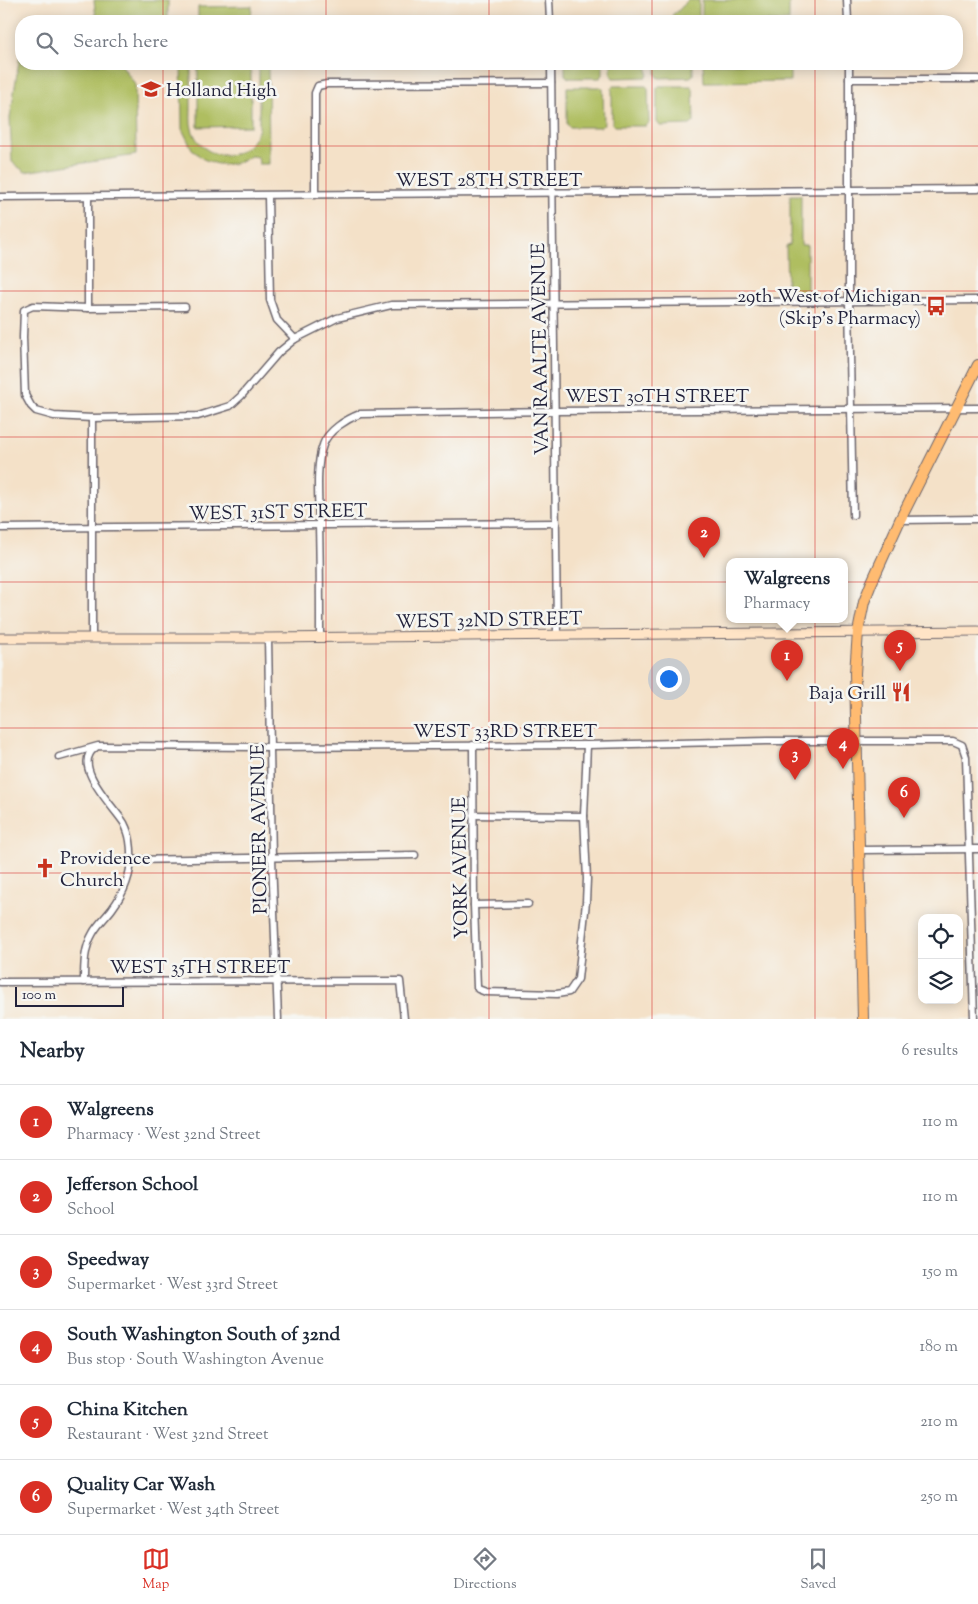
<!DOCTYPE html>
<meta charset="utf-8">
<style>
body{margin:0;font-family:"Sorts Mill Goudy",serif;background:#f6f6f7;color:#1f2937}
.controls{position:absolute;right:15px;bottom:15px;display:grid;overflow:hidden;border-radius:10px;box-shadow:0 2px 12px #0003}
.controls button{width:45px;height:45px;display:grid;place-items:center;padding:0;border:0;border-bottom:1px solid #e0e1e3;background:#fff;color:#1f2937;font:25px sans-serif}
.scale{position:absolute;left:15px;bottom:12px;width:109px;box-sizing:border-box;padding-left:5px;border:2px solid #22223b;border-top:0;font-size:14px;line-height:18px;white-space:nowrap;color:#22223b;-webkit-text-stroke:4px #f6f6f2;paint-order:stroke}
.you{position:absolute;left:668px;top:678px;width:18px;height:18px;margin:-12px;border:4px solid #fff;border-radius:50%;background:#1a73e8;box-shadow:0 0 0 8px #1a73e833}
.badge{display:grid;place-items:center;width:32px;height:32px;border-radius:50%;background:#d93025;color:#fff;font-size:16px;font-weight:700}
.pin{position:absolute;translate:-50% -41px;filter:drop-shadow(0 1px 2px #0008)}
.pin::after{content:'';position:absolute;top:26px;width:18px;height:15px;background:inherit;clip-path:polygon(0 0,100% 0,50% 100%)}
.popup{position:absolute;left:726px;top:558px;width:122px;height:65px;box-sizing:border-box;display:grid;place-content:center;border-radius:10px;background:#fff;filter:drop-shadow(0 1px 4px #0005);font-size:16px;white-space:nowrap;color:#747a83}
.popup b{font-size:19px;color:#1f2937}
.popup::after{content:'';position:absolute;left:50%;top:100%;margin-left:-10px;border:10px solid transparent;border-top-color:#fff}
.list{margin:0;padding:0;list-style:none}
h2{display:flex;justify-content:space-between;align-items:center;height:65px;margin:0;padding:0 20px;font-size:21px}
h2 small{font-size:16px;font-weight:400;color:#747a83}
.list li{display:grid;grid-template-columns:32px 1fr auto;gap:15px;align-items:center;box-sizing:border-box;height:75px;padding:0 20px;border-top:1px solid #e0e1e3}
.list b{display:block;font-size:19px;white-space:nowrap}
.list p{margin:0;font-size:16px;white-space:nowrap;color:#747a83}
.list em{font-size:16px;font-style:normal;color:#747a83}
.icon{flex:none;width:28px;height:28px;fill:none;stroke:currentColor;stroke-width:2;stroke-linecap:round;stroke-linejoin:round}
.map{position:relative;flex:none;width:978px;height:1019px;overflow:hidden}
.search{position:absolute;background:#fff;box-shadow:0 2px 12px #0003;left:15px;right:15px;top:15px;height:55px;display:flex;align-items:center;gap:12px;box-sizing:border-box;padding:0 18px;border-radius:20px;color:#747a83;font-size:19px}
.sheet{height:515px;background:#fff}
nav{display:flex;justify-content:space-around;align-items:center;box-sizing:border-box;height:70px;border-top:1px solid #e0e1e3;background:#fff;font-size:14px;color:#747a83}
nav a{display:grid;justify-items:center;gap:2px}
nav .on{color:#d93025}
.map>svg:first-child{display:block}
</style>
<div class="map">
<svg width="978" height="1019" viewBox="0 0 978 1019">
<rect width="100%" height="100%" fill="#f6f6f2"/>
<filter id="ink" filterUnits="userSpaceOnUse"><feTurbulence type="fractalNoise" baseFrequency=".02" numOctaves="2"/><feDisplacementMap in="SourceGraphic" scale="10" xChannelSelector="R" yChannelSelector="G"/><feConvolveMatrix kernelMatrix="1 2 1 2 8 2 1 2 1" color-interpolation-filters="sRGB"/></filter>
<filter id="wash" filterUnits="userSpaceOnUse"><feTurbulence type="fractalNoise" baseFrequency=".0096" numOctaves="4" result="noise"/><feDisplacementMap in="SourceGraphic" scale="20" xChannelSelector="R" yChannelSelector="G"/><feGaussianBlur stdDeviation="1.12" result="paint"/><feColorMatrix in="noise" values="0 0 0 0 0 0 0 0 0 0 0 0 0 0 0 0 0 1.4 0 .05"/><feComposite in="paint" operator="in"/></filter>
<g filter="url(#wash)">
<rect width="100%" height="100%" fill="#f4e1c8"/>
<g fill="#afbe60" stroke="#68704e">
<polygon points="94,0 168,0 168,21 99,21 96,18"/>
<polygon points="688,0 699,0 699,21 676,21 672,15 679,10"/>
<rect x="702" y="0" width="87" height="21"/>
<polygon points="252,6 251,21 198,21 198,7"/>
<polygon points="21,48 21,64 121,64 135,84 136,155 25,172 12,162 10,118"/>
<path d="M181 64H191C191 78 191 92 191 106 191 113 190 122 192 129 203 164 248 164 259 128V64H268L269 164H259L258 157 251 156 234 164H217L203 159 192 149 182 129Z"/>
<polygon points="198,64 251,64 251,126 198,127"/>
<polygon points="565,64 603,64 603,75 600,78 569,78 565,75"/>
<polygon points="611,64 648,64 648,75 646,77 613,78 611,75"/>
<polygon points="656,64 693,64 693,75 690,77 659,78 656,74"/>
<polygon points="703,64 790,64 790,81 704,82"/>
<polygon points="614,86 646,86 648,88 649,123 646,126 614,126 612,124 612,88"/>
<polygon points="659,86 691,86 693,88 694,122 690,125 660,126 657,122 657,88"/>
<polygon points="567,87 601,87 603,89 604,124 601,127 569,127 567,124"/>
<polygon points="790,195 801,195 801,245 807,245 807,294 787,294 786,246 790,245"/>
</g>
</g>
<g filter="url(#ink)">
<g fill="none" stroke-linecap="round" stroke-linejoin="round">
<defs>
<g id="street">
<polyline points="549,0 550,21"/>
<polyline points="847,0 848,21"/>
<polyline points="551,64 557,634"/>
<polyline points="849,64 849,301 853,515"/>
<polyline points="849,79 978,79"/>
<polyline points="315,195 315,93 318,86 327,84 551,83"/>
<polyline points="268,196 270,300 277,320 295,339"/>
<polyline points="0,197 978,189"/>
<polyline points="185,307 88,308 33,306 24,310 23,337 25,395 31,406 36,411 54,416 92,418 198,416 230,406 241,396 279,352 295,339 337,318 391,305 978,300"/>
<polyline points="88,308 88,197"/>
<polyline points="92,418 92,637"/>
<polyline points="900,520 978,519"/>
<polyline points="0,528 556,523"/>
<path d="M320 637C320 600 320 563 319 526 319 503 315 466 323 445 328 430 347 419 360 414L555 411 978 408"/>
<polyline points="268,638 272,858 278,1019"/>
<polyline points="473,745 474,905 477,987 478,989 486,992 557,994 569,992 578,979 586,902 587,879 584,816 587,745"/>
<polyline points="59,757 98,746 271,747 587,745 767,741 953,741 962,745 966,757 974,1019"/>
<polyline points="473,815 584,816"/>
<polyline points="860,850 978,849"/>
<polyline points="132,860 415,855"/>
<polyline points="474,905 528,904"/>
<polyline points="0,982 400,981 404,1019"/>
<path d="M84 982C84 965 84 948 93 933 98 924 106 917 112 909 127 889 134 866 130 841 129 834 127 829 124 823 115 808 70 765 95 748"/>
</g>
<polyline id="secondary" points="0,638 268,638 978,631"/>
<polyline id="primary" points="863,1019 855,673 858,632 864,602 871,584 900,520 978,365"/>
</defs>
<use href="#street" stroke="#6c656c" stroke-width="9"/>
<use href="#secondary" stroke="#6c656c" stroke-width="11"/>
<use href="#primary" stroke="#6c656c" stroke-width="12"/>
<use href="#street" stroke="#fff" stroke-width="6"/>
<use href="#secondary" stroke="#ffe4c6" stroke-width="9"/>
<use href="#primary" stroke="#ffbb71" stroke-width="10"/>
</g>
</g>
<path fill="none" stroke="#d62828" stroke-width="1" stroke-opacity="0.55" d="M163 0V21M326 0V21M489 0V21M652 0V21M815 0V21M163 64V1019M326 64V1019M489 64V1019M652 64V1019M815 64V1019M0 146H978M0 291H978M0 437H978M0 582H978M0 728H978M0 873H978"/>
<defs>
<symbol id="school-bare" viewBox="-9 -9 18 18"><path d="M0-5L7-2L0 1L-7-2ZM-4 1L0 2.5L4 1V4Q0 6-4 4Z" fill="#c8321e" stroke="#f6f6f2" stroke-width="2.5" paint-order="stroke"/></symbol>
<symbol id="bus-bare" viewBox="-9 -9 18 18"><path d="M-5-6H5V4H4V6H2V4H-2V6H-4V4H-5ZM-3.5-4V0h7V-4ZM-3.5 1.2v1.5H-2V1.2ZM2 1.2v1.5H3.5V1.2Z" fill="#c8321e" stroke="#f6f6f2" stroke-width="2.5" paint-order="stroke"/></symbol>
<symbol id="restaurant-bare" viewBox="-9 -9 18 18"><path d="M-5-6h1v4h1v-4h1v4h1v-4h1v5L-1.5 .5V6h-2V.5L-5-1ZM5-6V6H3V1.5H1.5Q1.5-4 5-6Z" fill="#c8321e" stroke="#f6f6f2" stroke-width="2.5" paint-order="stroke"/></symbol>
<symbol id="church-bare" viewBox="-9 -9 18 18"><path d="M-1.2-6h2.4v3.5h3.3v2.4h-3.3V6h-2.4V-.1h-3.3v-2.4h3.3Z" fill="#c8321e" stroke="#f6f6f2" stroke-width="2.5" paint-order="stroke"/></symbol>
</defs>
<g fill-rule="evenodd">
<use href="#school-bare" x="137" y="75" width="28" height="28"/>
<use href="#bus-bare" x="922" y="292" width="28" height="28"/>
<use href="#restaurant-bare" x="887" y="678" width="28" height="28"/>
<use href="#church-bare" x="31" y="854" width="28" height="28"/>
</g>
<g text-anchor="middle" stroke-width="5" stroke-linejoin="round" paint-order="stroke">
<g font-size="19" fill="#22223b" stroke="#f6f6f2" text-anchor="start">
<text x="166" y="96">Holland High</text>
<text x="921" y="302" text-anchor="end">29th West of Michigan<tspan x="921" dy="22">(Skip's Pharmacy)</tspan></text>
<text x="886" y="699" text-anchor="end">Baja Grill</text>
<text x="60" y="864">Providence<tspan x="60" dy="22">Church</tspan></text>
</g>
<g font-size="19" fill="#22223b" stroke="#f6f6f2">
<text x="489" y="186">WEST 28TH STREET</text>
<text transform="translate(539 349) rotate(-91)" y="7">VAN RAALTE AVENUE</text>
<text x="657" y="402">WEST 30TH STREET</text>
<text transform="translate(278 511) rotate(-1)" y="7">WEST 31ST STREET</text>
<text transform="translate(489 619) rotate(-1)" y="7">WEST 32ND STREET</text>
<text x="505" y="737">WEST 33RD STREET</text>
<text transform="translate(258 829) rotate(-91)" y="7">PIONEER AVENUE</text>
<text transform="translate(459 868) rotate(-91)" y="7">YORK AVENUE</text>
<text x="200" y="973">WEST 35TH STREET</text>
</g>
</g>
</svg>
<div class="controls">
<button><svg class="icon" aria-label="locate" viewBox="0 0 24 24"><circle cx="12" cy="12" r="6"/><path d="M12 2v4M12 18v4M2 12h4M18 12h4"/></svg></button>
<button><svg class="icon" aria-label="layers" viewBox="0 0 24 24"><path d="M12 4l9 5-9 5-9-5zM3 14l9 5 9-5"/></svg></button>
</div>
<div class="scale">100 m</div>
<div class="you"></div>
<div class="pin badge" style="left:787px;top:681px">1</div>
<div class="popup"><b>Walgreens</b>Pharmacy</div>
<div class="pin badge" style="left:704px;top:558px">2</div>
<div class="pin badge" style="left:795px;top:780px">3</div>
<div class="pin badge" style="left:843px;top:769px">4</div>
<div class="pin badge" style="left:900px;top:671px">5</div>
<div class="pin badge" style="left:904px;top:818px">6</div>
<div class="search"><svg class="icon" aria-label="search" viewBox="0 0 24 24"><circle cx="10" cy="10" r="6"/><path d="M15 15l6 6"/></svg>Search here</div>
</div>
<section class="sheet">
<h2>Nearby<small>6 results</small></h2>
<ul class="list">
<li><span class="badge">1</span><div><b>Walgreens</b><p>Pharmacy · West 32nd Street</p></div><em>110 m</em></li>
<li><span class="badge">2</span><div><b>Jefferson School</b><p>School</p></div><em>110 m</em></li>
<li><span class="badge">3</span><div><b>Speedway</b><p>Supermarket · West 33rd Street</p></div><em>150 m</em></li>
<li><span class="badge">4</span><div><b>South Washington South of 32nd</b><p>Bus stop · South Washington Avenue</p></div><em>180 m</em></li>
<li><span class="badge">5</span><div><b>China Kitchen</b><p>Restaurant · West 32nd Street</p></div><em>210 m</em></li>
<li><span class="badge">6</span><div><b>Quality Car Wash</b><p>Supermarket · West 34th Street</p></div><em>250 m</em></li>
</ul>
</section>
<nav>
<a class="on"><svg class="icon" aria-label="map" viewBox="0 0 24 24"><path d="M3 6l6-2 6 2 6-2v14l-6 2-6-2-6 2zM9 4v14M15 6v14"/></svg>Map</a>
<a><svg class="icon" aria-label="directions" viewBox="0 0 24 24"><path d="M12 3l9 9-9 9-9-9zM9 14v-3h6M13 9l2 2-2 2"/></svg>Directions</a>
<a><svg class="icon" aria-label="saved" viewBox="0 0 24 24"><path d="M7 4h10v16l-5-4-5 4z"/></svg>Saved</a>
</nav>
